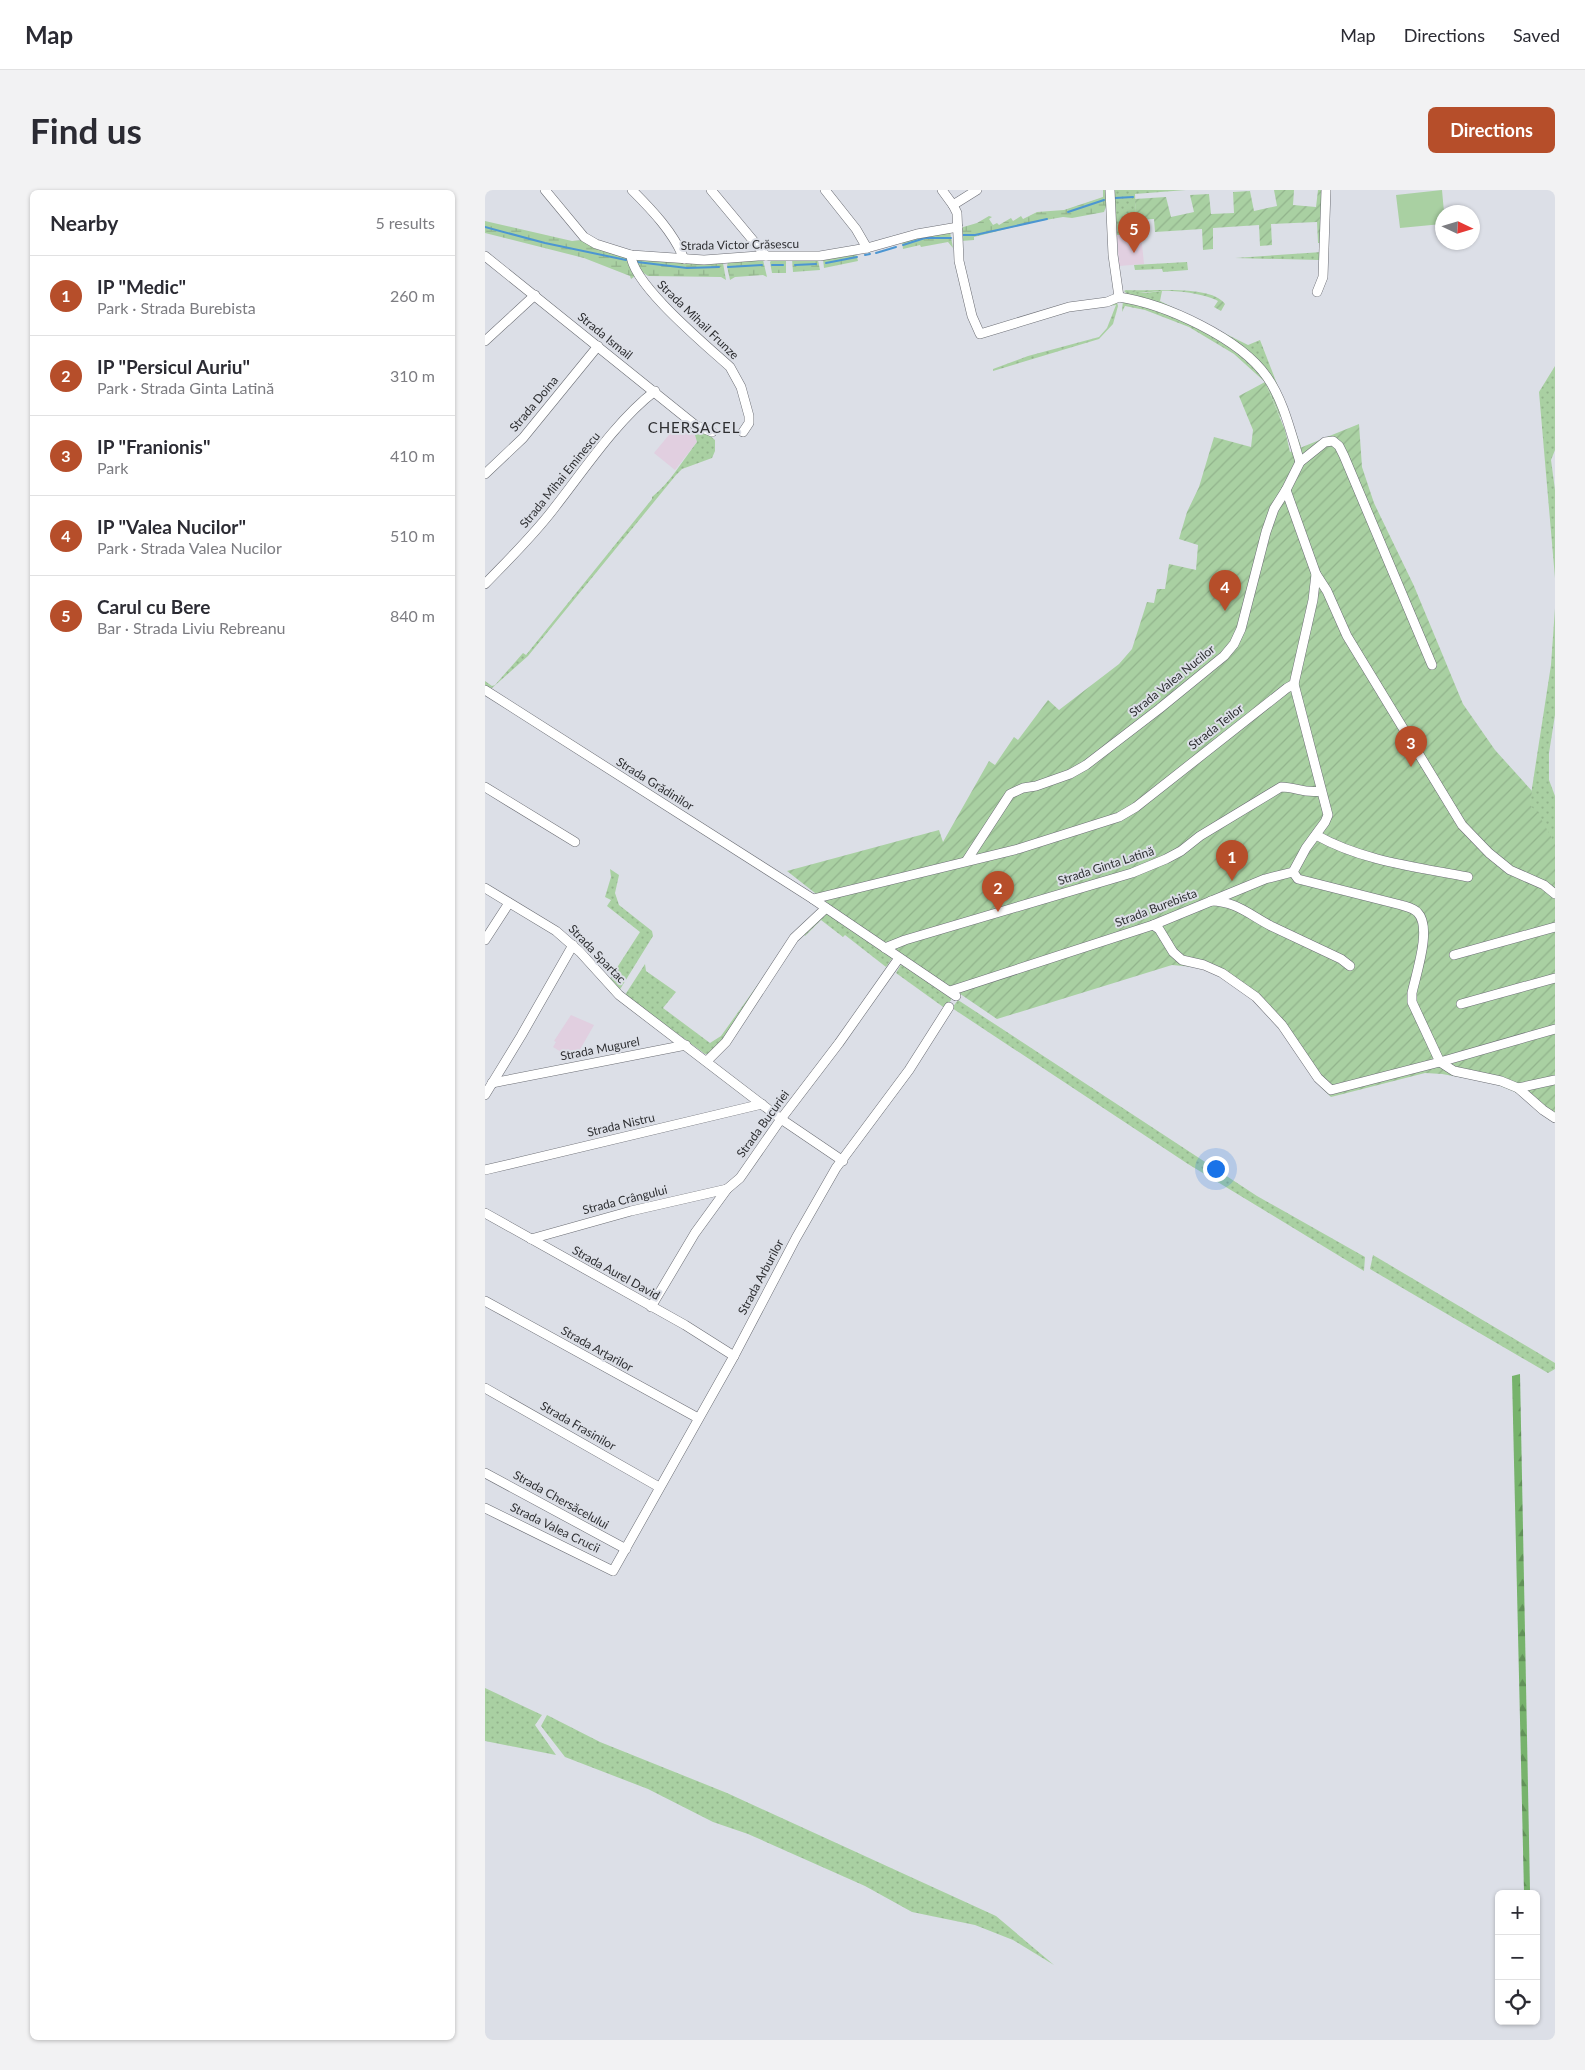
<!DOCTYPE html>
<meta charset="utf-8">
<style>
body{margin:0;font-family:Lato,sans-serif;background:#f2f2f3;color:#2b2b33}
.controls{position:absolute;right:15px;bottom:15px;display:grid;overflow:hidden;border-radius:8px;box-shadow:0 1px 4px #0004}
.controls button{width:45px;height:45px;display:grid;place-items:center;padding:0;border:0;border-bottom:1px solid #e1e1e2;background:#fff;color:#2b2b33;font:25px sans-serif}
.compass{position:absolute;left:950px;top:15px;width:45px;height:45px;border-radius:50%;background:#fff;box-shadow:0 1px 4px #0004;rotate:94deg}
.you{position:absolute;left:730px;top:978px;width:18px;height:18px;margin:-12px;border:4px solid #fff;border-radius:50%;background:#1a73e8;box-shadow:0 0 0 8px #1a73e833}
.badge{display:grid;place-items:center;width:32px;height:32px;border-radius:50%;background:#b64e2a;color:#fff;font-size:16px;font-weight:700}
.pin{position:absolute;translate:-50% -41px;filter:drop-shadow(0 1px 2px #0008)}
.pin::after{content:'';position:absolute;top:26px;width:18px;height:15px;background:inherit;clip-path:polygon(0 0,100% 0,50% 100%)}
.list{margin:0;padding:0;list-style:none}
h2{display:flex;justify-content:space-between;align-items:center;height:65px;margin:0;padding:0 20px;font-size:21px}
h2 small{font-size:16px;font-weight:400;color:#7c7c81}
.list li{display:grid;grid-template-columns:32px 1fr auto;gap:15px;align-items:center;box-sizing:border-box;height:80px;padding:0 20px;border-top:1px solid #e1e1e2}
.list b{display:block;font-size:19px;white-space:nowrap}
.list p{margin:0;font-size:16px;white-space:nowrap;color:#7c7c81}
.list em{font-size:16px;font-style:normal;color:#7c7c81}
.icon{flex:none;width:28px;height:28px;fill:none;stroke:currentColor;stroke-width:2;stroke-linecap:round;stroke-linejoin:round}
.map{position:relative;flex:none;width:1070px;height:1850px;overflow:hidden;border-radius:8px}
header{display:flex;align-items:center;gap:30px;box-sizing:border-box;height:70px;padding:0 25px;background:#fff;border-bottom:1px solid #e1e1e2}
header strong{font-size:24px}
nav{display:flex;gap:28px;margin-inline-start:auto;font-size:18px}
.intro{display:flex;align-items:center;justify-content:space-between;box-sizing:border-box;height:120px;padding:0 30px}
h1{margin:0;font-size:35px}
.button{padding:12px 22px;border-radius:8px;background:#b64e2a;color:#fff;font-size:18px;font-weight:700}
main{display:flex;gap:30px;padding:0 30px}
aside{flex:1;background:#fff;border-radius:8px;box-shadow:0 1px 4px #0004}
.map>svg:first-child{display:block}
</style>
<header>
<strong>Map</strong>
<nav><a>Map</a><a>Directions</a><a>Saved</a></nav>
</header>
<div class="intro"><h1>Find us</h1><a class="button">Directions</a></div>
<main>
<aside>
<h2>Nearby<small>5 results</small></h2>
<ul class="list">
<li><span class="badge">1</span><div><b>IP &quot;Medic&quot;</b><p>Park · Strada Burebista</p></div><em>260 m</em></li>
<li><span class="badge">2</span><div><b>IP &quot;Persicul Auriu&quot;</b><p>Park · Strada Ginta Latină</p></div><em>310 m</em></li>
<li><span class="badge">3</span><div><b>IP &quot;Franionis&quot;</b><p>Park</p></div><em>410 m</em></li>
<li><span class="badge">4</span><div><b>IP &quot;Valea Nucilor&quot;</b><p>Park · Strada Valea Nucilor</p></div><em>510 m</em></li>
<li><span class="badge">5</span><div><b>Carul cu Bere</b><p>Bar · Strada Liviu Rebreanu</p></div><em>840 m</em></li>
</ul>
</aside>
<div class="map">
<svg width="1070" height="1850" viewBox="0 0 1070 1850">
<defs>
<pattern id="grass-dots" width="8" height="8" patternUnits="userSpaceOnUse" patternTransform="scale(1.25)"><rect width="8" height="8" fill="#a9d0a2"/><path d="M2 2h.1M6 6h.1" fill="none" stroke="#92b38c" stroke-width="1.8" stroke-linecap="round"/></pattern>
<pattern id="forest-firs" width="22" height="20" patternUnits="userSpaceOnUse" patternTransform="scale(1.25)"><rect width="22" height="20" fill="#77b36c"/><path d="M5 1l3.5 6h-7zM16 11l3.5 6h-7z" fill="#629259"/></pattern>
<pattern id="wetland-marsh" width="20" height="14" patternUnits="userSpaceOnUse" patternTransform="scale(1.25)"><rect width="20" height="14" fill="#a9d0a2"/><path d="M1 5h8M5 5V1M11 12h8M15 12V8" fill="none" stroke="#92b38c"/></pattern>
<pattern id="garden-furrows" width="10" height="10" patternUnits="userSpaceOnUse" patternTransform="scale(1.25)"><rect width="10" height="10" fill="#a9d0a2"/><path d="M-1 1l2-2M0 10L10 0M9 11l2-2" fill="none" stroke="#92b38c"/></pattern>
</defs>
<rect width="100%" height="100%" fill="#dcdfe7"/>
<g fill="#e1cfe0">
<polygon points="656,44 659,74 634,76 632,45"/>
<polygon points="197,229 210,245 212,252 190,280 169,263 188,240 187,238"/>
<polygon points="86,825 109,835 89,870 68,857 71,852 69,851"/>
</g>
<g fill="url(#grass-dots)">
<polygon points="628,0 701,0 650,4 652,44 632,45 629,45"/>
<polygon points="837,62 834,70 750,68"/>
<polygon points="702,72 703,80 678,82 677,79 650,80 649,75"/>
<polygon points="641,100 660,103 677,101 675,111 763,155 775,150 816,256 814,257 794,204 763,163 644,106 639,101"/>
<path d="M638 110C689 123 748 148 780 191 788 201 792 214 797 226L795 227 780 192 749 164 704 137 660 120 640 116 637 122Z"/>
<polygon points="632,112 633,116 628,134 614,149 508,181 508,179 543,166 614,147 622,138 631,115 599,119"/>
<polygon points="1070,176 1070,260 1066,270 1070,300 1070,388 1054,202"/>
<path d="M215 243H222L230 250V261L227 268 197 279 191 285 43 466 7 498 0 496V491L7 496 10 495 38 463 41 465 167 309V307C185 293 198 270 212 252L210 245Z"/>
<path d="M865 246C867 283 895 336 911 370 932 417 950 467 974 513 992 549 1019 580 1045 611L1066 475 1070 418V525L1064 563V590L1070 606V701C1058 689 1040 685 1026 676L1048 655 1018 603 1010 601 988 564 990 563 979 541 949 475 854 251Z"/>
<polygon points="125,679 134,685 130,703 134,715 167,741 168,746 134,801 124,790 155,742 122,716 126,710 120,707 126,687"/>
<polygon points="342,722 408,767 401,777 360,745 358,747 336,730 320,746 318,743"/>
<polygon points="417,773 467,808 461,819 411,783"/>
<polygon points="160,774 161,781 191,802 178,818 225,853 236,846 279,786 280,788 239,850 225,864 220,864 140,805"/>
<polygon points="473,810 772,1006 880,1067 879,1081 703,974 467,818"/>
<polygon points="888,1065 1070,1173 1070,1179 1063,1183 885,1079"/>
<polygon points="0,1498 57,1525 50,1535 71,1565 0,1551"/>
<polygon points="62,1525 115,1552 242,1603 511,1726 569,1775 528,1750 490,1735 427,1722 380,1696 263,1644 228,1632 163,1599 80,1567 56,1536"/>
</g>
<polygon fill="url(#forest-firs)" points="1035,1184 1045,1701 1039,1702 1027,1186"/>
<g fill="url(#wetland-marsh)">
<polygon points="618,0 622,0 622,14 619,22 587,28 578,27 549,32 489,47 489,50 476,51 475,38 492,33 504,26 507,27 504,29 508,35 512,33 514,35 526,28 528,31 536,26 538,29 552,22 579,20 618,7"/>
<polygon points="0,31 87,51 98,50 143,67 145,76 150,86 146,89 145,86 99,68 0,43"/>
<polygon points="465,42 468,58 463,52 436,57 435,55 418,59 417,51"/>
<polygon points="371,63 373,71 339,78 338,69"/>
<polygon points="149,69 238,73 241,90 236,87 163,86 151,78"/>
<polygon points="288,69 301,69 301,83 287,83 285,72"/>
<polygon points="307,69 333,70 335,80 308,82"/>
<polygon points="278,70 282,87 278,85 250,87 245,90 242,76 243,72"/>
</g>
<g fill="url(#garden-furrows)">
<polygon points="789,0 809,0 808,15 831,17 833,0 837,0 837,53 833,53 832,32 786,34 787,55 775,56 774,35 728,38 728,59 718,60 717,39 670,42 669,29 651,30 650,9 681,7 686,27 709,22 705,5 724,4 726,24 749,23 748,2 765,1 769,21 792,16"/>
<path d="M641 100C663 102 726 94 740 114L736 121 729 117 733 111C721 104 690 100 675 101 664 102 651 104 641 100Z"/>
<polygon points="780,192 800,240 805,262 874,234 877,277 889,313 929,396 978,514 1010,560 1047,601 1045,615 1054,625 1070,654 1070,931 1030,902 1008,893 957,884 940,883 846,907 833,894 808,854 778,816 738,787 720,778 687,775 512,829 349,718 302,681 454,640 458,652 504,571 510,575 529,547 533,550 563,510 574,520 634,474 647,459 662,412 669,413 672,399 680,399 684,374 711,380 713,355 694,349 702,322 714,297 729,247 766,257 768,240 754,206"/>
</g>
<polygon fill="#a9d0a2" points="957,0 959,22 958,22 957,34 915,38 911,5"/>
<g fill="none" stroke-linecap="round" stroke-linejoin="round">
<g stroke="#4c96d2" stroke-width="2">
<polyline points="630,8 648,7"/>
<polyline points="583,22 619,10"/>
<polyline points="0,37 60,53 141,70"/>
<polyline points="477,45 490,45 562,29"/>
<polyline points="418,55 440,48 466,48"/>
<polyline points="391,63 411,57"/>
<polyline points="380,65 385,64"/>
<polyline points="152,72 202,78 234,77"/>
<polyline points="341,73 372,67"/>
<polyline points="287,75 298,75"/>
<polyline points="310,75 331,74"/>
<polyline points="243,77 277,75"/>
</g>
<defs>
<g id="minor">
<polyline points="60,0 99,47 111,54 146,65 219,70 273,66 335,66 382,58 432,44 473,37"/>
<path d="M147 0C167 20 189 43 199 69"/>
<polyline points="226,0 281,66"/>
<polyline points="340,0 371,39 382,58"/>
<polyline points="457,0 468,15 472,23 474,71 487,126 495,144 584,117 622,112 634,107"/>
<polyline points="625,0 628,65 634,107"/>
<polyline points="468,15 492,0"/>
<path d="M146 65C147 94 222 156 245 177L256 197 264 226V233L258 242"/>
<polyline points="0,66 210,235 227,242"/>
<polyline points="832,102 838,87 841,0"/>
<path d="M634 107C680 114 755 148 782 187 799 211 806 244 815 272"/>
<polyline points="0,151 50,105"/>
<polyline points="0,284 38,248 113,156"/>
<polyline points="831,384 842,401 862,446 977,635 1004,663 1025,680 1059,695 1070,704"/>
<path d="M0 394C24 369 49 345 70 317 99 280 132 230 170 201"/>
<polyline points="0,500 328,709 471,806"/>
<polyline points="0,597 90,652"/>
<path d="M831 645C877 671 931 677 983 687"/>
<polyline points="482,670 525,604 538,598 551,596 585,584 601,575 674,519 739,466 749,454 756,439 781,342 789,319 801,300 815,272 840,252 848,251 854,256 859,266 947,475"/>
<path d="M808 682 813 689 916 715C922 717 929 718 933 723 947 738 931 784 927 803V812L955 872 969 881 1016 891 1033 898 1058 920 1070 928"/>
<polyline points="0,698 71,741 95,762 134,805 296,929 358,971"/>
<polyline points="328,709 533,659 634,627 651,617 802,498 809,494 828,410 831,384 801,300"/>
<path d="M726 711C750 711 765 725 786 736 809 747 833 758 856 769L865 776"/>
<polyline points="668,735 674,739 688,762 697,770 719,775 737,783 771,807 797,835 833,888 846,900 955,872 1070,839"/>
<polyline points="0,750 24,713"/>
<path d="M400 758 420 750 647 683 681 669 696 661 715 646 796 597C812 597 818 604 836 601"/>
<polyline points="969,765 1070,737"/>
<polyline points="465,801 668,735 780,689 808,682 821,658 840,632 843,625 809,494"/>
<polyline points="976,814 1070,788"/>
<polyline points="222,871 241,852 309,748 341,718"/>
<polyline points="7,893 201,855"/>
<polyline points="1033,898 1070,890"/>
<polyline points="0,905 36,846 88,755"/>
<polyline points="0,980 277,914"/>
<polyline points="0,1023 200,1135 249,1166"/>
<polyline points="46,1049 146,1021 242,999"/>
<polyline points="0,1111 213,1228"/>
<polyline points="166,1117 210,1043 242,999 255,988 296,929 354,853 414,768"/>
<polyline points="0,1198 174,1297"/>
<polyline points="0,1283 141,1359"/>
<polyline points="0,1318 128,1381 249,1166 311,1048 351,978 424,880 464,817"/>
</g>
</defs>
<use href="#minor" stroke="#6b6d74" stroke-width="10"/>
<use href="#minor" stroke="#fff" stroke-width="9"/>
</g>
<g text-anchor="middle" stroke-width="4" stroke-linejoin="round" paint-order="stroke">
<g font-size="12" fill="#2e2f32" stroke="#dcdfe7">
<text transform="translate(255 55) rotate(-1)" y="4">Strada Victor Crăsescu</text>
<text transform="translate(213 130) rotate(44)" y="4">Strada Mihail Frunze</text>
<text transform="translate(120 146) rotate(39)" y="4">Strada Ismail</text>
<text transform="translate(49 214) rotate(-50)" y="4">Strada Doina</text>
<text transform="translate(75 290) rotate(-51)" y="4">Strada Mihai Eminescu</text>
<text transform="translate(687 491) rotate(-39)" y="4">Strada Valea Nucilor</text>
<text transform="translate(731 537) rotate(-38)" y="4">Strada Teilor</text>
<text transform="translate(170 594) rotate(32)" y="4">Strada Grădinilor</text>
<text transform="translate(621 676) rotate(-18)" y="4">Strada Ginta Latină</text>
<text transform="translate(671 718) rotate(-21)" y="4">Strada Burebista</text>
<text transform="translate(112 764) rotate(46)" y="4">Strada Spartac</text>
<text transform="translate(115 859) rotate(-11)" y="4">Strada Mugurel</text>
<text transform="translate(278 934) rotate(-54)" y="4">Strada Bucuriei</text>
<text transform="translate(136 935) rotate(-13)" y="4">Strada Nistru</text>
<text transform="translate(140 1010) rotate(-14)" y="4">Strada Crângului</text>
<text transform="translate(131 1083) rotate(29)" y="4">Strada Aurel David</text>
<text transform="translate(276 1087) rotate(-62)" y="4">Strada Arburilor</text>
<text transform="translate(112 1159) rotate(29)" y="4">Strada Arțarilor</text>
<text transform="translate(93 1236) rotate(30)" y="4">Strada Frasinilor</text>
<text transform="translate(76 1310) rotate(29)" y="4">Strada Chersăcelului</text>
<text transform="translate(70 1338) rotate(26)" y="4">Strada Valea Crucii</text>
</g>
<g font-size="15" letter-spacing="1" fill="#2e2f32" stroke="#dcdfe7">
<text x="209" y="243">CHERSACEL</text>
</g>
</g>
</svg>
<div class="controls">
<button>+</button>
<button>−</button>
<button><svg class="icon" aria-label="locate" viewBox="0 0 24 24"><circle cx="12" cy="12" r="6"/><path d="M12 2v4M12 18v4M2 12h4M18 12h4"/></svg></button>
</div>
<svg class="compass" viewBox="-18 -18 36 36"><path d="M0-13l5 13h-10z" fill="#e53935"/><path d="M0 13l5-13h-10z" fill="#7c7c81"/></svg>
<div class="you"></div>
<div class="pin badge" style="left:747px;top:691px">1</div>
<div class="pin badge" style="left:513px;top:722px">2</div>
<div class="pin badge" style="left:926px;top:577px">3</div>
<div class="pin badge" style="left:740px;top:421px">4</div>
<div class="pin badge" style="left:649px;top:63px">5</div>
</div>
</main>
